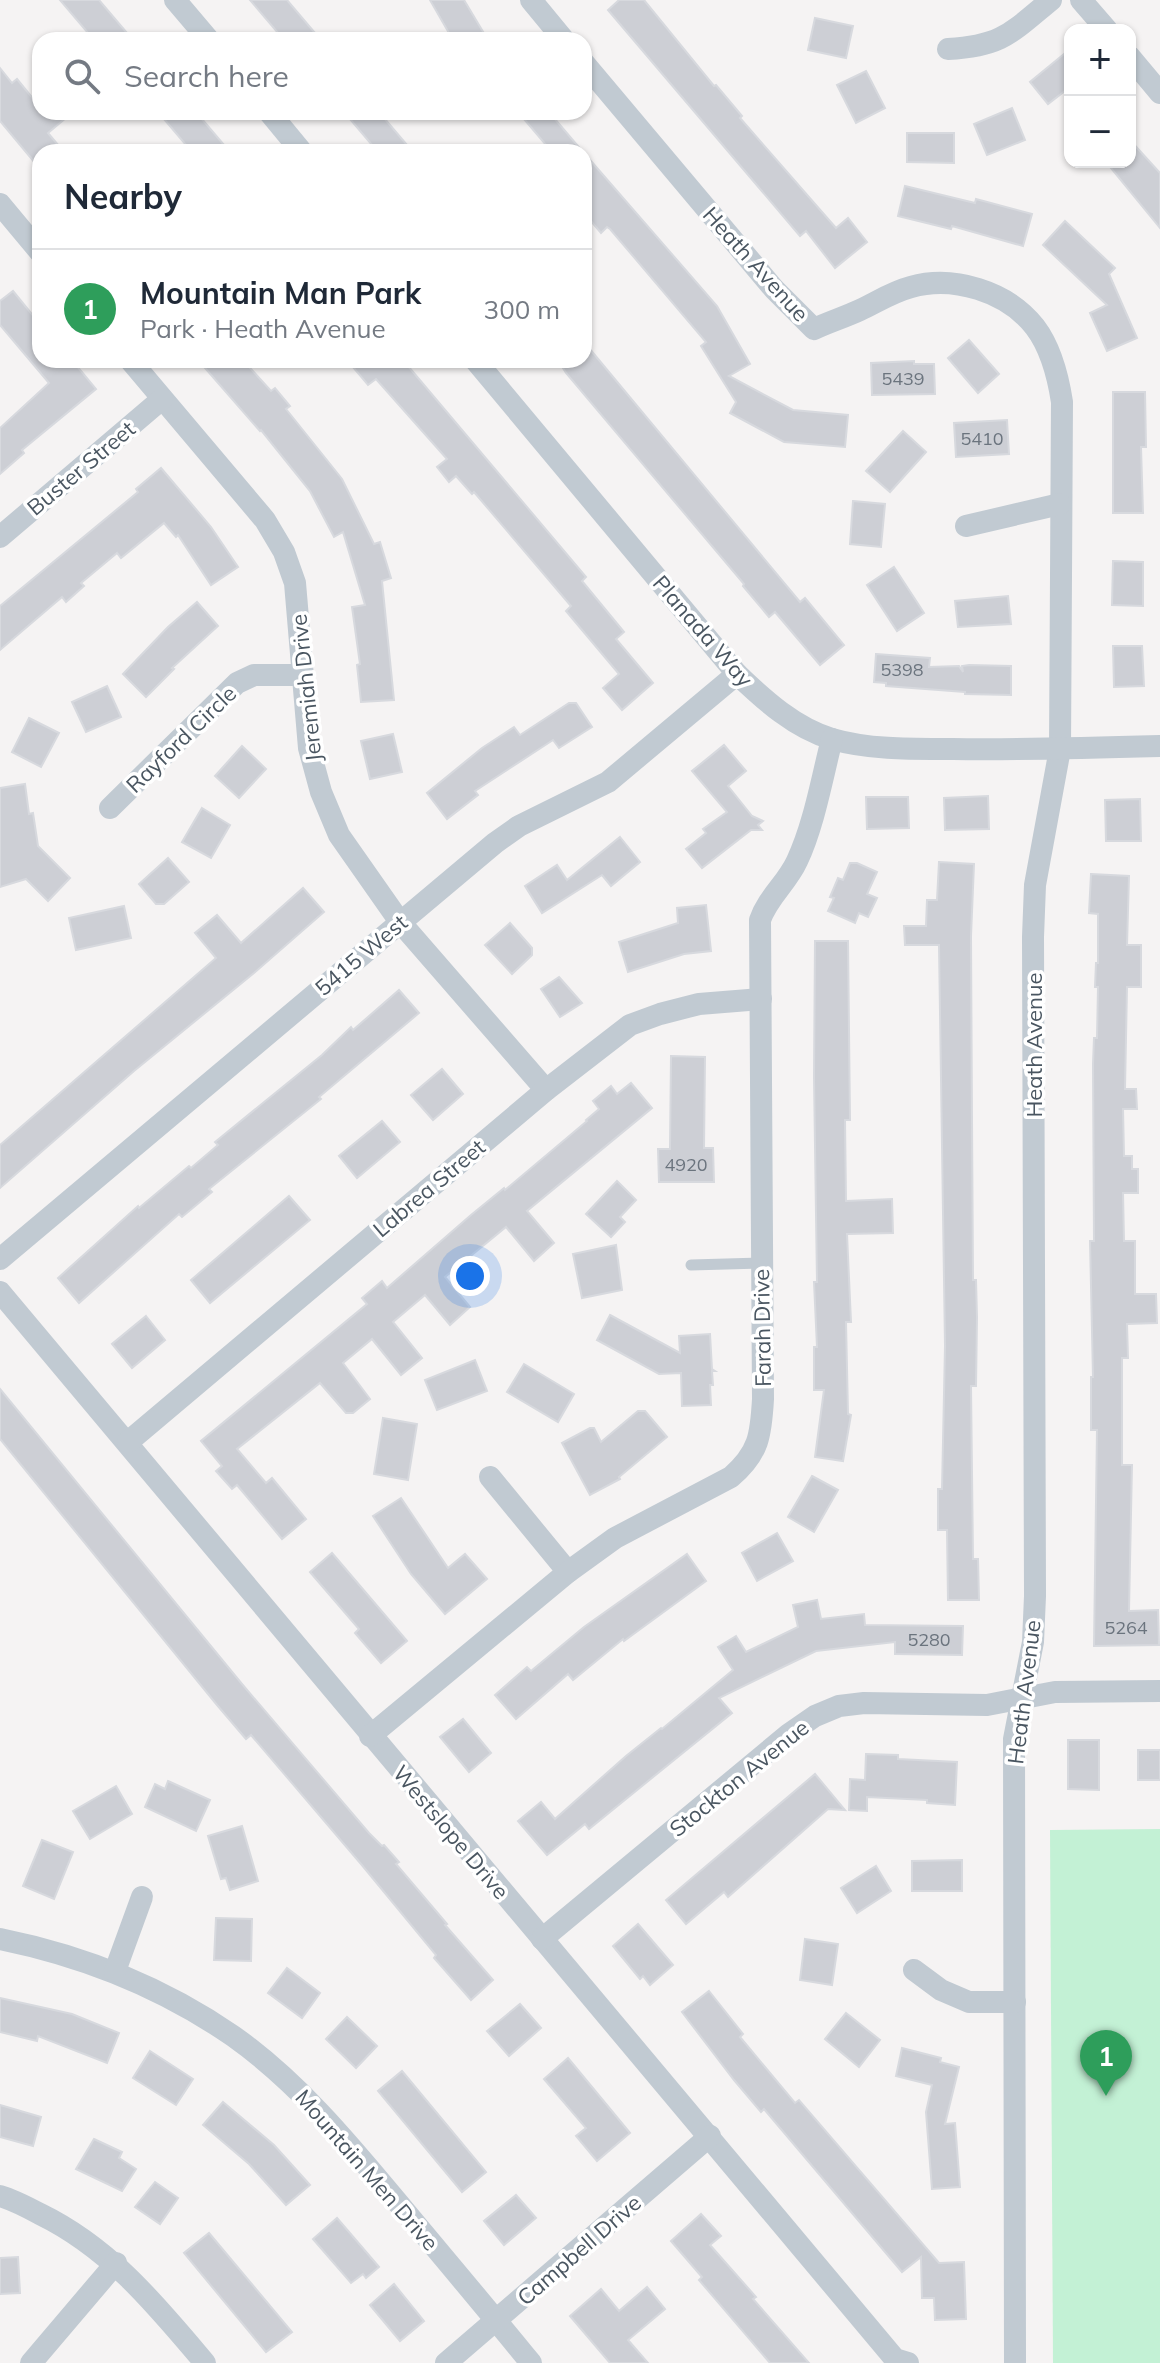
<!DOCTYPE html>
<meta charset="utf-8">
<style>
body{margin:0;font-family:Mulish,sans-serif;background:#f2f2f3;color:#1f2937}
.controls{position:absolute;right:24px;top:24px;display:grid;overflow:hidden;border-radius:16px;box-shadow:0 2px 6px #0004}
.controls button{width:72px;height:72px;display:grid;place-items:center;padding:0;border:0;border-bottom:2px solid #e0e1e3;background:#fff;color:#1f2937;font:40px sans-serif}
.you{position:absolute;left:470px;top:1276px;width:28px;height:28px;margin:-20px;border:6px solid #fff;border-radius:50%;background:#1a73e8;box-shadow:0 0 0 12px #1a73e833}
.badge{display:grid;place-items:center;width:52px;height:52px;border-radius:50%;background:#1a73e8;color:#fff;font-size:26px;font-weight:700}
.pin{position:absolute;translate:-50% -66px;filter:drop-shadow(0 2px 4px #0008)}
.pin::after{content:'';position:absolute;top:42px;width:28px;height:24px;background:inherit;clip-path:polygon(0 0,100% 0,50% 100%)}
.list{margin:0;padding:0;list-style:none}
h2{display:flex;justify-content:space-between;align-items:center;height:104px;margin:0;padding:0 32px;font-size:34px}
h2 small{font-size:26px;font-weight:400;color:#747a83}
.list li{display:grid;grid-template-columns:52px 1fr auto;gap:24px;align-items:center;box-sizing:border-box;height:120px;padding:0 32px;border-top:2px solid #e0e1e3}
.list b{display:block;font-size:30px;white-space:nowrap}
.list p{margin:0;font-size:26px;white-space:nowrap;color:#747a83}
.list em{font-size:26px;font-style:normal;color:#747a83}
.icon{flex:none;width:44px;height:44px;fill:none;stroke:currentColor;stroke-width:2;stroke-linecap:round;stroke-linejoin:round}
.map{position:relative;flex:none;width:1160px;height:2363px;overflow:hidden}
.search{position:absolute;background:#fff;box-shadow:0 2px 6px #0004;left:32px;top:32px;width:560px;height:88px;display:flex;align-items:center;gap:20px;box-sizing:border-box;padding:0 28px;border-radius:24px;color:#747a83;font-size:30px}
.panel{position:absolute;background:#fff;box-shadow:0 2px 6px #0004;left:32px;top:144px;width:560px;height:224px;border-radius:24px}
.map>svg:first-child{display:block}
</style>
<div class="map">
<svg width="1160" height="2363" viewBox="0 0 1160 2363">
<rect width="100%" height="100%" fill="#f5f3f3"/>
<polygon fill="#c3f1d5" points="1160,1829 1160,2363 1053,2363 1050,1830"/>
<g fill="#cdcfd5" stroke="#d7d9de" stroke-width="2">
<polygon points="60,0 99,0 133,40 94,40"/>
<polygon points="250,0 287,0 321,40 284,40"/>
<polygon points="430,0 464,0 488,40 453,40"/>
<polygon points="619,0 644,0 714,86 716,85 742,116 740,118 836,228 848,218 867,242 835,268 806,231 800,236 608,10"/>
<polygon points="815,18 853,26 846,58 808,50"/>
<polygon points="1070,49 1070,87 1048,104 1030,82"/>
<polygon points="0,68 12,83 17,79 40,107 40,112 73,112 48,133 64,152 40,152 40,169 0,121"/>
<polygon points="866,71 885,108 856,123 837,85"/>
<polygon points="1012,108 1025,140 987,155 974,124"/>
<polygon points="158,112 196,112 230,152 192,152"/>
<polygon points="344,112 379,112 413,152 378,152"/>
<polygon points="518,112 549,112 583,152 552,152"/>
<polygon points="907,133 954,133 954,163 907,162"/>
<polygon points="1130,140 1160,173 1160,228 1106,162 1130,162"/>
<polygon points="584,153 717,306 750,364 729,376 793,410 848,415 845,447 784,442 730,413 736,402 701,346 706,342 610,229 607,227 601,233 584,213"/>
<polygon points="905,186 975,203 976,199 1032,214 1023,246 952,226 951,229 898,216"/>
<polygon points="1065,221 1115,268 1109,274 1137,338 1107,351 1090,313 1107,305 1043,245"/>
<polygon points="13,291 40,324 40,360 72,360 96,389 22,450 24,453 0,474 0,428 49,383 0,325 0,301"/>
<polygon points="969,340 999,374 978,393 948,358"/>
<polygon points="584,342 800,602 805,598 844,645 820,665 775,612 769,617 743,586 744,584 566,373 558,360 584,360"/>
<polygon points="198,360 243,360 271,391 275,388 290,406 286,409 342,479 374,544 380,542 391,578 382,581 394,700 361,702 357,665 360,664 352,607 365,605 343,532 334,537 310,491 261,430 260,431"/>
<polygon points="347,360 403,360 586,577 582,581 624,632 616,639 653,683 622,710 603,688 619,674 566,611 571,606 474,492 472,494 456,476 449,482 437,467 447,459 376,379 368,385"/>
<polygon points="914,361 914,364 934,364 935,394 872,395 871,363"/>
<polygon points="1113,392 1145,392 1146,447 1141,447 1143,513 1113,513"/>
<polygon points="1007,420 1009,454 956,457 954,423"/>
<polygon points="903,431 926,452 890,492 866,471"/>
<polygon points="161,468 211,527 238,567 211,585 178,535 176,537 164,523 121,558 117,553 81,583 84,586 66,602 62,597 0,650 0,606 138,492 136,489"/>
<polygon points="853,501 885,504 881,547 850,544"/>
<polygon points="1113,561 1143,562 1143,606 1112,605"/>
<polygon points="894,567 924,613 897,631 867,585"/>
<polygon points="1008,596 1011,624 958,627 955,601"/>
<polygon points="197,602 218,626 172,668 174,669 146,697 123,674 168,627"/>
<polygon points="1113,646 1142,646 1144,686 1114,687"/>
<polygon points="876,654 930,658 929,667 959,666 963,672 962,666 969,665 1011,666 1011,695 965,694 965,692 886,686 886,683 874,682"/>
<polygon points="107,686 121,717 86,732 72,702"/>
<polygon points="569,703 576,703 592,727 559,748 553,740 475,791 478,795 447,819 427,793 482,748 514,727 520,735"/>
<polygon points="29,718 59,733 41,767 12,752"/>
<polygon points="393,734 402,772 370,779 361,741"/>
<polygon points="724,745 746,771 728,786 752,816 763,821 758,825 762,830 751,830 702,868 686,849 706,833 703,829 727,812 692,771"/>
<polygon points="242,746 266,769 239,798 215,776"/>
<polygon points="25,784 29,814 33,813 38,846 70,878 48,901 26,879 0,887 0,788"/>
<polygon points="988,796 989,829 945,830 944,798"/>
<polygon points="866,797 908,797 909,828 867,829"/>
<polygon points="1140,799 1141,841 1106,841 1105,800"/>
<polygon points="202,808 230,825 211,858 182,842"/>
<polygon points="620,837 640,862 611,886 602,875 542,913 525,886 557,865 567,880"/>
<polygon points="168,858 189,882 164,904 156,904 139,884"/>
<polygon points="939,862 974,864 971,936 972,1120 973,1280 976,1280 977,1317 976,1386 971,1386 973,1559 978,1559 979,1600 948,1600 947,1530 938,1530 938,1489 942,1489 945,1346 939,945 905,945 904,926 926,926 927,900 937,900"/>
<polygon points="850,863 857,863 877,872 867,894 877,898 868,917 859,913 855,923 828,911 834,898 830,897 838,878 843,880"/>
<polygon points="1091,874 1129,876 1127,945 1141,945 1141,987 1127,987 1125,1089 1136,1089 1137,1109 1123,1109 1124,1156 1132,1156 1132,1169 1138,1169 1138,1193 1123,1193 1124,1241 1135,1241 1135,1294 1156,1294 1157,1323 1127,1324 1128,1358 1122,1358 1122,1465 1132,1465 1129,1611 1158,1610 1159,1645 1094,1646 1097,1430 1091,1430 1091,1377 1093,1377 1090,1241 1094,1241 1093,1064 1094,1038 1097,1038 1098,987 1095,987 1096,963 1098,963 1098,914 1089,913"/>
<polygon points="303,888 324,912 254,973 134,1071 0,1188 0,1145 216,958 195,933 217,915 241,943"/>
<polygon points="706,905 711,951 684,954 628,972 619,942 678,923 677,908"/>
<polygon points="124,906 131,938 76,950 69,918"/>
<polygon points="510,923 532,948 532,955 512,974 485,945"/>
<polygon points="815,941 848,941 850,1120 845,1120 846,1201 892,1199 893,1233 847,1234 851,1322 846,1322 848,1414 851,1415 843,1461 815,1457 824,1390 814,1390 814,1347 817,1347 814,1282 817,1282 814,1077"/>
<polygon points="559,977 582,1003 560,1017 541,989"/>
<polygon points="399,990 419,1013 319,1097 321,1099 209,1189 212,1192 182,1217 179,1214 79,1303 58,1278 138,1206 139,1208 189,1166 191,1168 218,1145 215,1142 322,1055 351,1027 353,1030"/>
<polygon points="671,1056 705,1057 704,1148 713,1148 714,1182 659,1182 658,1149 670,1149"/>
<polygon points="442,1069 463,1094 433,1120 411,1095"/>
<polygon points="631,1083 652,1108 527,1211 554,1243 534,1261 506,1227 445,1277 470,1307 450,1325 425,1295 393,1322 422,1358 401,1375 372,1339 343,1363 370,1399 353,1413 346,1413 320,1383 237,1449 266,1483 272,1478 306,1519 282,1539 237,1485 232,1489 216,1471 222,1466 201,1441 367,1304 362,1298 382,1281 387,1288 471,1215 504,1188 505,1190 587,1121 586,1120 599,1109 593,1101 611,1086 617,1094"/>
<polygon points="382,1121 400,1142 357,1178 339,1156"/>
<polygon points="617,1181 636,1200 620,1217 625,1222 611,1237 586,1214"/>
<polygon points="289,1196 310,1220 210,1303 191,1280"/>
<polygon points="616,1245 622,1290 582,1298 573,1254"/>
<polygon points="610,1315 680,1353 679,1336 710,1334 712,1369 715,1371 712,1371 713,1385 710,1385 711,1405 682,1406 681,1373 659,1374 597,1340"/>
<polygon points="146,1316 165,1340 132,1368 112,1344"/>
<polygon points="475,1360 487,1391 437,1410 425,1380"/>
<polygon points="524,1364 574,1394 558,1422 507,1392"/>
<polygon points="0,1389 242,1684 369,1833 382,1846 384,1845 399,1862 396,1864 447,1924 445,1925 493,1980 471,2000 434,1958 436,1955 361,1864 251,1735 246,1739 217,1705 0,1439"/>
<polygon points="638,1411 645,1411 667,1437 619,1477 620,1479 590,1495 562,1443 590,1428 594,1428 601,1442"/>
<polygon points="383,1418 417,1424 408,1480 374,1474"/>
<polygon points="812,1476 838,1490 814,1532 788,1517"/>
<polygon points="401,1498 448,1568 465,1554 487,1579 445,1614 411,1574 373,1516"/>
<polygon points="777,1533 793,1561 757,1581 742,1553"/>
<polygon points="332,1553 407,1641 381,1663 355,1633 359,1629 310,1572"/>
<polygon points="687,1554 706,1581 624,1641 623,1639 573,1680 568,1674 516,1719 495,1695 527,1667 531,1671 584,1627"/>
<polygon points="817,1600 821,1619 864,1614 865,1625 963,1626 962,1655 895,1654 895,1642 816,1651 719,1698 732,1713 589,1829 585,1824 547,1855 518,1821 541,1802 555,1819 626,1756 661,1728 662,1729 733,1670 718,1647 736,1636 746,1652 798,1627 793,1605"/>
<polygon points="463,1719 491,1753 469,1772 440,1737"/>
<polygon points="1068,1740 1099,1740 1099,1790 1068,1789"/>
<rect x="1138" y="1750" width="22" height="30"/>
<polygon points="866,1754 898,1755 898,1759 957,1762 955,1805 927,1803 927,1800 867,1797 867,1811 849,1810 850,1779 865,1780"/>
<polygon points="815,1774 845,1810 828,1809 728,1897 724,1892 686,1924 666,1900"/>
<polygon points="168,1781 210,1800 196,1831 145,1807 155,1784 165,1789"/>
<polygon points="116,1786 132,1814 90,1839 73,1811"/>
<polygon points="242,1826 258,1881 230,1890 226,1878 221,1879 208,1836"/>
<polygon points="42,1840 73,1852 54,1899 23,1886"/>
<polygon points="962,1860 962,1891 912,1891 912,1861"/>
<polygon points="876,1866 891,1891 857,1913 841,1888"/>
<polygon points="216,1918 252,1919 251,1961 214,1960"/>
<polygon points="638,1924 673,1965 650,1985 643,1976 640,1979 613,1946"/>
<polygon points="805,1939 838,1944 832,1985 800,1980"/>
<polygon points="287,1968 320,1993 302,2018 268,1993"/>
<polygon points="709,1991 743,2034 740,2037 795,2103 799,2100 939,2263 964,2262 966,2319 935,2320 934,2298 922,2298 921,2257 902,2272 764,2109 761,2112 734,2080 682,2012"/>
<polygon points="0,1998 72,2014 119,2033 107,2063 38,2036 37,2041 0,2032"/>
<polygon points="520,2004 541,2028 509,2056 487,2031"/>
<polygon points="846,2013 880,2040 859,2067 825,2039"/>
<polygon points="347,2017 377,2046 356,2068 326,2039"/>
<polygon points="902,2048 941,2058 940,2062 959,2067 945,2124 955,2123 960,2187 932,2189 926,2112 932,2085 896,2076"/>
<polygon points="150,2051 193,2079 176,2105 133,2078"/>
<polygon points="568,2058 630,2133 597,2161 576,2136 586,2128 544,2079"/>
<polygon points="402,2071 486,2172 462,2192 378,2091"/>
<polygon points="223,2102 274,2145 310,2185 286,2205 249,2164 203,2125"/>
<polygon points="0,2105 41,2117 33,2146 0,2137"/>
<polygon points="94,2139 122,2152 119,2158 136,2169 122,2191 76,2169"/>
<polygon points="155,2182 178,2198 160,2224 135,2207"/>
<polygon points="516,2195 536,2218 504,2245 484,2221"/>
<polygon points="701,2214 721,2236 710,2245 756,2297 753,2299 809,2363 770,2363 699,2280 702,2277 671,2241"/>
<polygon points="337,2218 379,2267 366,2278 363,2274 351,2283 313,2239"/>
<polygon points="209,2233 292,2332 266,2352 184,2253"/>
<polygon points="18,2257 20,2293 0,2294 0,2258"/>
<polygon points="394,2284 424,2321 400,2341 370,2305"/>
<polygon points="647,2287 665,2309 628,2340 648,2363 610,2363 570,2316 601,2289 619,2311"/>
</g>
<g fill="none" stroke-linecap="round" stroke-linejoin="round">
<polyline stroke="#c1cad2" stroke-width="11" points="691,1265 761,1263"/>
<g stroke="#c1cad2" stroke-width="22">
<polyline points="175,0 209,40"/>
<polyline points="531,0 564,40"/>
<polyline points="1081,0 1107,30"/>
<path d="M948 49C1002 46 1011 33 1051 0"/>
<polyline points="1130,57 1160,93"/>
<path d="M584 63 774 289 814 329C829 322 845 317 860 310 877 302 892 292 911 287 953 275 1007 291 1035 327 1051 348 1058 376 1062 402L1060 749 1035 885 1033 937 1035 1596 1033 1642 1014 1739 1015 2363"/>
<polyline points="269,112 302,152"/>
<polyline points="0,204 40,252"/>
<polyline points="130,360 265,520 284,552 295,583 309,748 321,792 339,835 400,922 546,1090"/>
<path d="M475 360 737 674C764 700 795 728 832 739 870 750 914 749 953 749 1022 750 1091 748 1160 746"/>
<polyline points="966,526 1060,504"/>
<polyline points="0,537 162,399"/>
<polyline points="110,808 237,683 254,675 303,675"/>
<polyline points="0,1259 495,843 519,826 608,782 737,674"/>
<polyline points="0,1292 895,2359 908,2363"/>
<polyline points="128,1442 546,1090 630,1025 660,1014 699,1004 761,999"/>
<polyline points="490,1477 568,1572"/>
<path d="M370 1736 568 1572 615 1538 731 1477C759 1453 761 1435 763 1399L760 920C768 897 787 883 797 861 814 825 822 778 832 739"/>
<path d="M0 1939C84 1956 162 1987 233 2036 298 2082 349 2144 399 2204 443 2257 488 2310 531 2363"/>
<polyline points="542,1939 789,1734 815,1716 839,1706 864,1703 987,1705 1055,1692 1160,1691"/>
<polyline points="914,1970 941,1990 969,2002 1015,2002"/>
<polyline points="115,1971 142,1897"/>
<path d="M0 2196C14 2200 27 2207 40 2214 110 2248 156 2305 205 2363"/>
<polyline points="31,2363 116,2263"/>
<polyline points="446,2363 710,2136"/>
</g>
</g>
<g text-anchor="middle" stroke-width="7" stroke-linejoin="round" paint-order="stroke">
<g font-size="18" fill="#6b747e">
<text x="903" y="385">5439</text>
<text x="982" y="445">5410</text>
<text x="902" y="676">5398</text>
<text x="686" y="1171">4920</text>
<text x="1126" y="1634">5264</text>
<text x="929" y="1646">5280</text>
</g>
<g font-size="22" fill="#4a5661" stroke="#fff">
<text transform="translate(756 264) rotate(48)" y="8">Heath Avenue</text>
<text transform="translate(81 468) rotate(-40)" y="8">Buster Street</text>
<text transform="translate(703 631) rotate(49)" y="8">Planada Way</text>
<text transform="translate(306 688) rotate(-96)" y="8">Jeremiah Drive</text>
<text transform="translate(181 739) rotate(-44)" y="8">Rayford Circle</text>
<text transform="translate(361 955) rotate(-40)" y="8">5415 West</text>
<text transform="translate(1034 1045) rotate(-90)" y="8">Heath Avenue</text>
<text transform="translate(429 1188) rotate(-40)" y="8">Labrea Street</text>
<text transform="translate(762 1328) rotate(-91)" y="8">Farah Drive</text>
<text transform="translate(1024 1692) rotate(-83)" y="8">Heath Avenue</text>
<text transform="translate(739 1778) rotate(-39)" y="8">Stockton Avenue</text>
<text transform="translate(451 1832) rotate(50)" y="8">Westslope Drive</text>
<text transform="translate(367 2170) rotate(49)" y="8">Mountain Men Drive</text>
<text transform="translate(579 2250) rotate(-41)" y="8">Campbell Drive</text>
</g>
</g>
</svg>
<div class="controls">
<button>+</button>
<button>−</button>
</div>
<div class="you"></div>
<div class="pin badge" style="left:1106px;top:2096px;background:#2e9e5b">1</div>
<div class="search"><svg class="icon" aria-label="search" viewBox="0 0 24 24"><circle cx="10" cy="10" r="6"/><path d="M15 15l6 6"/></svg>Search here</div>
<section class="panel">
<h2>Nearby<small></small></h2>
<ul class="list">
<li><span class="badge" style="background:#2e9e5b">1</span><div><b>Mountain Man Park</b><p>Park · Heath Avenue</p></div><em>300 m</em></li>
</ul>
</section>
</div>
